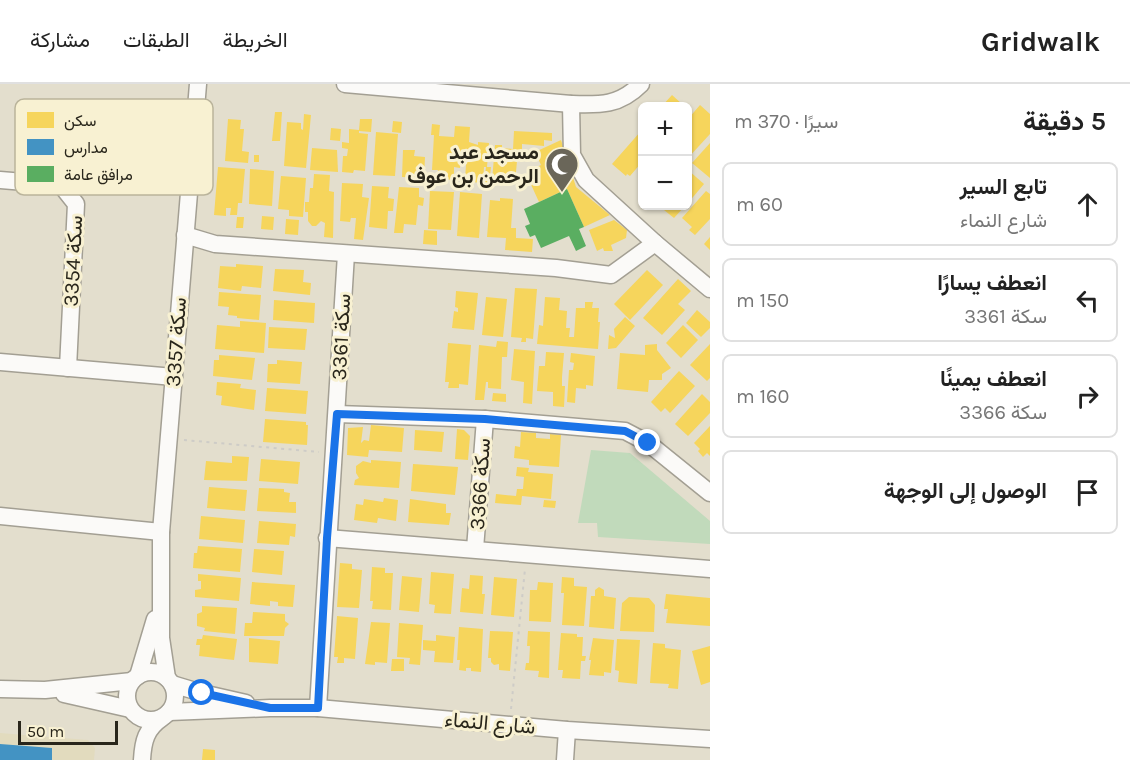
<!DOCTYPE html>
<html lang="ar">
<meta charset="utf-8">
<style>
body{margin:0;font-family:Karla,Vazirmatn,sans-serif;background:#f6f6f6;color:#222;direction:rtl}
.controls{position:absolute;right:18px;top:18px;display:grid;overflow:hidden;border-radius:9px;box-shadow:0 2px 4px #0004}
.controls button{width:54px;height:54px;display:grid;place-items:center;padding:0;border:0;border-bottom:2px solid #e0e0e0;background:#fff;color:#222;font:30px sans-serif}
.scale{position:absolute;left:18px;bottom:15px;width:100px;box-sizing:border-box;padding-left:6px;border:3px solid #29261b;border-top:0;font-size:16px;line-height:21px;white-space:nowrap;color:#29261b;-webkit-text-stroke:4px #f8f1d2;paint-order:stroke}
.stop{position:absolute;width:18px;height:18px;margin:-14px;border:4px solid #1a73e8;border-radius:50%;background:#fff}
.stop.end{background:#1a73e8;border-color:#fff;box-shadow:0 2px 6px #0008}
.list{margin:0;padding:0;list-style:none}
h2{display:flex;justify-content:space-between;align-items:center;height:78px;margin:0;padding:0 24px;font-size:26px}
h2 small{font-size:20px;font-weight:400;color:#767676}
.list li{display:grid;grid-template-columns:39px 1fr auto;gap:18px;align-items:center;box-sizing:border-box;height:84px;margin:0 12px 12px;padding:0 12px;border:2px solid #e0e0e0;border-radius:9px}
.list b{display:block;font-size:22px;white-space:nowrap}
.list p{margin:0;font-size:20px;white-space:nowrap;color:#767676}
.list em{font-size:20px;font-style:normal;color:#767676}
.icon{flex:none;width:33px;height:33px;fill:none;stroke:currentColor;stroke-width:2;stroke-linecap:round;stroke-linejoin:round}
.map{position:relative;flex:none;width:710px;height:676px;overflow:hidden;direction:ltr}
header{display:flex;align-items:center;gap:36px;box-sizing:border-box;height:84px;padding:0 30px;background:#fff;border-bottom:2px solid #e0e0e0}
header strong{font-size:28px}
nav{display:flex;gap:33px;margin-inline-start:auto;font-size:21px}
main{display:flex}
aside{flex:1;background:#fff}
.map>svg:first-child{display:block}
</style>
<header>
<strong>Gridwalk</strong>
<nav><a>الخريطة</a><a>الطبقات</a><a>مشاركة</a></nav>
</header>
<main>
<aside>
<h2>5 دقيقة<small>سيرًا · 370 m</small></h2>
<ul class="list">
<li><svg class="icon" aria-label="ahead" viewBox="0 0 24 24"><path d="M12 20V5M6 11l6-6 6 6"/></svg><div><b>تابع السير</b><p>شارع النماء</p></div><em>60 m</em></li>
<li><svg class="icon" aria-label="left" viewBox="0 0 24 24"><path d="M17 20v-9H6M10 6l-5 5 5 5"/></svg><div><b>انعطف يسارًا</b><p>سكة 3361</p></div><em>150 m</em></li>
<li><svg class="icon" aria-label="right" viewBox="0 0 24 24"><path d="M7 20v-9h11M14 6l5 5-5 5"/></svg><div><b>انعطف يمينًا</b><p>سكة 3366</p></div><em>160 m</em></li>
<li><svg class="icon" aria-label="arrive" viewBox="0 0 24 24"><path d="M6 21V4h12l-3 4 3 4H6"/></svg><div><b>الوصول إلى الوجهة</b></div></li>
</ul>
</aside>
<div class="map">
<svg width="710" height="676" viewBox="0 0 710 676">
<rect width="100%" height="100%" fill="#e3decd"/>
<polygon fill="#e2dbbe" points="0,649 88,656 95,664 94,676 0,676"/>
<polygon fill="#c1dabb" points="591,366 630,369 710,437 710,460 598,453 597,439 578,439"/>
<g fill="#f6d55c">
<polygon points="672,11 682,20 685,22 662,22"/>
<polygon points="700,21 710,30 710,50 688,74 688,35"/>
<polygon points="275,28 282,28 280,57 272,57"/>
<polygon points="304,30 311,31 306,84 284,82 287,38 301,39 301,45 303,46"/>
<polygon points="228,35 241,36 240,45 244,45 242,67 249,68 248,79 225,77"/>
<polygon points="360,35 372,35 371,48 359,47 359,49 368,50 365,87 354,86 353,89 342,88 343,72 347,72 348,65 342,64 342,58 349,59 349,45 359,46"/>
<polygon points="393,37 402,38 401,49 392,48"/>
<polygon points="432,40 440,41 439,52 454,53 455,42 470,43 469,58 478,61 478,58 489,59 487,83 491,83 489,100 484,99 486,83 484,83 483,99 472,98 472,95 465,95 467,67 461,66 460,84 454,83 454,96 437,95 438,86 432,86 434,51 431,51"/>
<polygon points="331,44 341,45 340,57 330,56"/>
<polygon points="514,47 552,49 552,57 544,56 544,62 522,60 522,67 518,66 515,99 492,97 495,61 502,61 502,64 513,65"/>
<polygon points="641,47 642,78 630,92 627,90 626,92 612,80"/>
<polygon points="376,48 398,50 395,92 373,91"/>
<polygon points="561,56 576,103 610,131 584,143 567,105 539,118 528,94 532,92 530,86 541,81 535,68"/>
<polygon points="710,59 710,94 692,79"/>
<polygon points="312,64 337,66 338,88 310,86"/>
<polygon points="403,66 415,66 414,72 425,73 424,94 402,93"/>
<rect x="254" y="71" width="5" height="7"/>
<polygon points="218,83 245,85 242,119 238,119 237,131 230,131 231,124 226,124 226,132 214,131"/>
<polygon points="250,85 274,87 272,122 249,120"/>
<polygon points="688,86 704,100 688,119"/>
<polygon points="314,90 330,91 329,107 334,108 333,154 324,153 325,139 321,137 316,142 312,142 308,137 308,128 305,128 305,118 309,118 310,104 313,104"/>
<polygon points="281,92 306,94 303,133 289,132 289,126 278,125"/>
<polygon points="342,99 363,100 362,113 369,114 363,156 354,155 356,134 351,134 352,129 350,138 340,137"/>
<polygon points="372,102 389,103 388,114 394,115 393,127 388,127 387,145 369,143"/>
<polygon points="399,103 419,104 419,113 424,114 423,122 418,121 416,141 404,140 403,149 394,149"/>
<polygon points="430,107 454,108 451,146 428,145"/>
<polygon points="706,107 710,110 710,135 695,151 689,146 692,143 682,134"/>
<polygon points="460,108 482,110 479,154 457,152"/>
<polygon points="500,114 513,115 511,144 516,144 516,154 533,155 532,168 505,166 506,154 487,153 490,116 500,117"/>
<polygon points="659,122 685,122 674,134"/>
<polygon points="262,132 274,133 273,146 261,145"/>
<polygon points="237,133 244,133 243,144 236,144"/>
<polygon points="286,135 299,136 298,151 285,150"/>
<polygon points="614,136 627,146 626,154 611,161 613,167 604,167 603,164 597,167 589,146"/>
<polygon points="424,146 437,147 437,161 423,160"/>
<polygon points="710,153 710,166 704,160"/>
<polygon points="236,180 263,182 261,204 242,202 241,207 218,204 220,182 236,183"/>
<polygon points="275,185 304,186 303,198 311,199 310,211 273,207"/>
<polygon points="647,186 663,201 630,236 614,220"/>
<polygon points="678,195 691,207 678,220 685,226 662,251 643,234"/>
<polygon points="515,204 537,205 533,255 526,254 526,258 521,258 522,254 511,253"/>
<polygon points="456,207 478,209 474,246 452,244 454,227 458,228 458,224 455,223"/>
<polygon points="219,208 261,211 259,236 237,234 237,232 228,231 229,223 218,222"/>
<polygon points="486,213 507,215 503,253 482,251"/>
<polygon points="545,213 560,214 559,226 567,227 566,244 570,244 569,253 574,253 576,224 585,224 585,218 593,218 592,224 599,224 598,238 600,238 598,265 537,260 539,241 543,242"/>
<polygon points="274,216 315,219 314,239 273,236"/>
<polygon points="697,226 710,238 710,244 701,253 686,239"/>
<polygon points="625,233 635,242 616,264 608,265 609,251 615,254 614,245"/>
<polygon points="240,237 266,239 264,269 215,265 217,241 240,243"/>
<polygon points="683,241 698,256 681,274 666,259"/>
<polygon points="269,243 307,245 305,266 268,264"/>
<polygon points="497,257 508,258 507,273 502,273 501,305 488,304 488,298 486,298 484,316 475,316 479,261 496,263"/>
<polygon points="448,259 471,261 468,301 459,300 459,304 448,304 449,298 445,298"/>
<polygon points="657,260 657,266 671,284 662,290 662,296 649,296 648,308 617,305 620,269 645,271 645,261"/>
<polygon points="710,260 710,294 707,297 690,281"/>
<polygon points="514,265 535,267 532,320 523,319 524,298 511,296"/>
<polygon points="546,268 564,269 562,293 562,302 565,302 564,323 553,322 553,308 537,307 539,282 545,282"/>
<polygon points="571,269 595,272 593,302 586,301 586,305 576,304 575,319 567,318 569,286 573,286 574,279 570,278"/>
<polygon points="219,271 255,274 252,296 213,292 214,276 219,276"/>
<polygon points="277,276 302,278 300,300 267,298 268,280 277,280"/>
<polygon points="679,287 695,302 670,329 665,324 661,328 651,318"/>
<polygon points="217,298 241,300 240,304 256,306 254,326 221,321 222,312 216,311"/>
<polygon points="267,304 308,307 306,330 265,327"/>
<polygon points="493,309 506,310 506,318 492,317"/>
<polygon points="702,310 710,318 710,329 688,352 675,340"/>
<polygon points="265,335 306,338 306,341 308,341 307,361 263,358"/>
<polygon points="371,341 404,344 402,368 369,366 368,373 347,371 348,344 363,343 361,359 364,356 369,357"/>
<polygon points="710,342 710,372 707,369 703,373 698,367 700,365 694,359"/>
<polygon points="457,345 464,346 470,352 468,376 455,375"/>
<polygon points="415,346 444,348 442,368 414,366"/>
<polygon points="521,348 536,349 536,354 550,355 550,350 561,351 559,383 529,381 529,376 514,374 515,362 520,363"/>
<polygon points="232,372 249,373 247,397 204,396 206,377 232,379"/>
<polygon points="261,375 300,378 298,400 259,397"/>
<polygon points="371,376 401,378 399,404 354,401 355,396 359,394 356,389 356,382 363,377 371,379"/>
<polygon points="413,380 458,383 455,411 411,407"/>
<polygon points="517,383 529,384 528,388 553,390 551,415 522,412 521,421 495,419 496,410 516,412 517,405 523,405 524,393 516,392"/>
<polygon points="209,403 247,406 245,427 207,424"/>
<polygon points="259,404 284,405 284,408 290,409 289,418 296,418 296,429 257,427"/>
<polygon points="384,414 398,416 396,437 378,434 377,439 354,436 356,420 363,421 364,415 383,418"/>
<polygon points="410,415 446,420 446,429 451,429 449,441 408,438"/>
<polygon points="544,416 556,417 555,424 543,423"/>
<polygon points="201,432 245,436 243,459 199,455"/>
<polygon points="259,437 296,440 295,453 290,452 289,461 257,459"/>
<polygon points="198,462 242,465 240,488 193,484 194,469 197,469"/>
<polygon points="254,465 284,467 282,491 252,488"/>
<polygon points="340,479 352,480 352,485 362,486 359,524 337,523"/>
<polygon points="372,483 385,484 385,489 393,489 391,526 372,525 373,517 370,517"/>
<polygon points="431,488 454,490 451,530 434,529 435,521 429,520"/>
<polygon points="198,490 241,494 239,517 195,513 195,506 201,505 201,497 198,497"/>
<polygon points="470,491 483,492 482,510 485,510 483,530 460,528 462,504 469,505"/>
<polygon points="402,492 422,494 419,528 399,526"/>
<polygon points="494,493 517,495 514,533 491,531"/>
<polygon points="562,493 574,494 574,502 587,503 584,542 562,541 564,509 561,509"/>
<polygon points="252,498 295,501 293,523 278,522 278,518 270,517 270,522 250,520"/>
<polygon points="538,498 553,499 551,538 529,537 530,506 537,506"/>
<polygon points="599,503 604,506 604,512 616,514 614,545 589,543 591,512 595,512 595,506"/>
<polygon points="666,510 710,514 710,542 666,539 668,525 664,525"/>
<polygon points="629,513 649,514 655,521 654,548 620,547 622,519"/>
<polygon points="202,522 237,524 235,550 204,547 205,544 197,542 197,530 202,528"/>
<polygon points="253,528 285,530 285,537 289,540 285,544 284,552 244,552 245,539 252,539"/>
<polygon points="337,532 358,534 355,575 344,574 344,579 337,579 338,573 334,573"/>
<polygon points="371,538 390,539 387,579 375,578 375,581 365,580"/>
<polygon points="399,539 423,541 420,581 409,580 410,574 397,573"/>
<polygon points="459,543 483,545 481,588 471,587 471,584 466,584 466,587 459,586 460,576 457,576"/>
<polygon points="490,547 513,548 510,587 499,586 499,580 494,581 491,578 491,574 488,574"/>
<polygon points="528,547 550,548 549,594 538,593 539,587 525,586 526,579 529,579 530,562 527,562"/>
<polygon points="561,549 577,550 577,553 583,553 582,572 586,572 585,577 581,577 580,595 562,594 563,586 558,586"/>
<polygon points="203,551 237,555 234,576 199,572 200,561 196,561 197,555 202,555"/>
<polygon points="436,551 455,553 453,579 434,578 435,567 423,566 423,556 436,557"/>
<polygon points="249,554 280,557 278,580 249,578"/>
<polygon points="593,554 614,556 611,589 604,588 604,592 589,591 591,576 589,576"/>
<polygon points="617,555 640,556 637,600 618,598 619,587 615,586"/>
<polygon points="653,559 665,560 665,564 681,566 678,605 668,604 669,600 650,599"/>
<polygon points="710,562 710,598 701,601 692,567"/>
<polygon points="392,575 404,575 404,587 391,587"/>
<polygon points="203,665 215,666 215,676 202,676"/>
</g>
<polygon fill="#4393c3" points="0,660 52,664 52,676 0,676"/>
<polygon fill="#5aae61" points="567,105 584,143 579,145 586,162 576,167 569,152 541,164 535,151 530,153 525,142 530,140 524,125"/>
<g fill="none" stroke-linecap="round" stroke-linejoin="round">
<defs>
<g id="minor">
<path d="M345 0 571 20C600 21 619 22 641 0"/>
<polyline points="571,20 572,71 586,96 655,159 710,205"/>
<polyline points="0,96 61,101 76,120 68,284"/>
<polyline points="185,151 215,160 556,184 611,191 655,159"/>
<polyline points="0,278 174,293"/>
<polyline points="337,330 485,335 625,347 648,359 710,409"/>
<polyline points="0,432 161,448"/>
<polyline points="327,454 710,485"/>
<polyline points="475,465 485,335"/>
<circle cx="151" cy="612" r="24"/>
<polyline points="138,592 155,535"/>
<polyline points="167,594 161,554 161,448 198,0"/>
<polyline points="172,600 202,609 246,619"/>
<polyline points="0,605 45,606 132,597"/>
<polyline points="64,610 130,625"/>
<polyline points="318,624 346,170"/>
<polyline points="169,628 270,624 318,624 567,646 710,655"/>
<path d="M142 676C143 657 146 645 162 634"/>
<polyline points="565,676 567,646"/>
</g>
</defs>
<use href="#minor" stroke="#a39f93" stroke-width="19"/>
<g stroke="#ceccc7" stroke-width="2" stroke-dasharray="3 4.5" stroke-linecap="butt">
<polyline points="184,356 319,368"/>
<polyline points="511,625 525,485"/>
</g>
<use href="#minor" stroke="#fbfaf8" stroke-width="16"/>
</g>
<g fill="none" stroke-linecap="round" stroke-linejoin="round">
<polyline stroke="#1a73e8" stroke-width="8" points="202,609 270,624 318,624 327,454 337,330 485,335 625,347 648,359"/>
</g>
<defs>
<symbol id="mosque-pin" viewBox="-11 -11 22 30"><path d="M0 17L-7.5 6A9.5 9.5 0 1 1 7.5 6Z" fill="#6a6659" stroke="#f8f1d2"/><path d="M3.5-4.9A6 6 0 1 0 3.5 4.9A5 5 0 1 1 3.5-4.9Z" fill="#fff"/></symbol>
</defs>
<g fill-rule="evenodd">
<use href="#mosque-pin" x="543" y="61" width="38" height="52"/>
</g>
<g text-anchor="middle" stroke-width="6" stroke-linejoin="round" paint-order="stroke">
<g font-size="21" font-weight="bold" fill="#29261b" stroke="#f8f1d2" text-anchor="end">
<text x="539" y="75">مسجد عبد<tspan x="539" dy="24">الرحمن بن عوف</tspan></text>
</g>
<g font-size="21" fill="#29261b" stroke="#f8f1d2">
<text transform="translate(73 177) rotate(-87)" y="7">سكة 3354</text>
<text transform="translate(341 253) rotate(-87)" y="7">سكة 3361</text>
<text transform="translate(176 258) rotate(-86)" y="7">سكة 3357</text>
<text transform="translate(480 400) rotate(-86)" y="7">سكة 3366</text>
<text transform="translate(490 639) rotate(5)" y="7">شارع النماء</text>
</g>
</g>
<rect x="15" y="15" width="198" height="96" rx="9" fill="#f8f1d2" stroke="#bab49b" stroke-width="1.5"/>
<rect x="27" y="28" width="27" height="16" fill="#f6d55c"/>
<rect x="27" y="55" width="27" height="16" fill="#4393c3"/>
<rect x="27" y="82" width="27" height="16" fill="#5aae61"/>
<g font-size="16" fill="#29261b">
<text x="64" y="42">سكن</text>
<text x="64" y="69">مدارس</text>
<text x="64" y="96">مرافق عامة</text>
</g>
</svg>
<div class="controls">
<button>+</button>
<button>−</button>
</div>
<div class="scale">50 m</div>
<div class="stop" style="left:202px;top:609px"></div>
<div class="stop end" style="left:648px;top:359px"></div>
</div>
</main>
